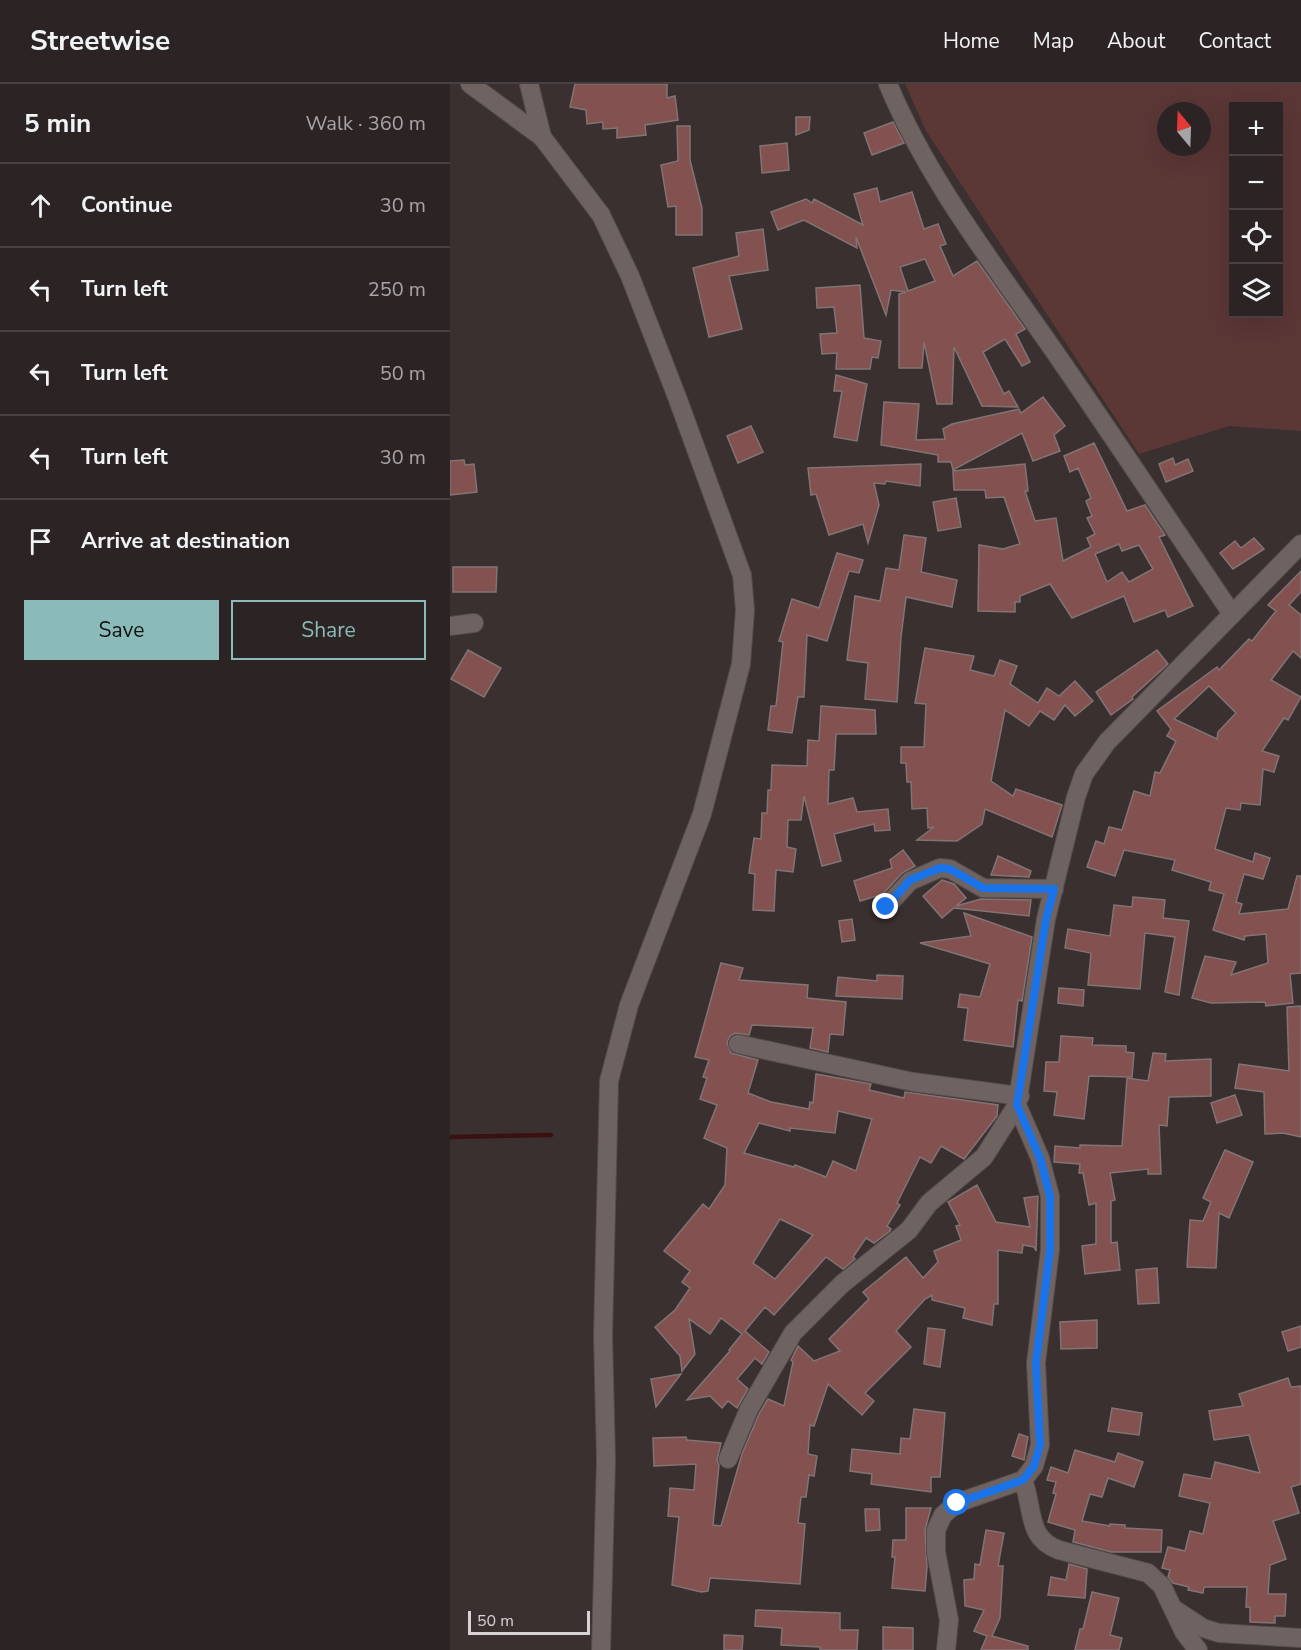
<!DOCTYPE html>
<meta charset="utf-8">
<style>
body{margin:0;font-family:"Nunito Sans",sans-serif;background:#342c2c;color:#f1f3f6}
.controls{position:absolute;right:18px;top:18px;display:grid;overflow:hidden;border-radius:0px;box-shadow:0 6px 24px #0002}
.controls button{width:54px;height:54px;display:grid;place-items:center;padding:0;border:0;border-bottom:2px solid #484141;background:#2c2424;color:#f1f3f6;font:30px sans-serif}
.compass{position:absolute;left:707px;top:18px;width:54px;height:54px;border-radius:50%;background:#2c2424;box-shadow:0 6px 24px #0002;rotate:341deg}
.scale{position:absolute;left:18px;bottom:15px;width:122px;box-sizing:border-box;padding-left:6px;border:3px solid #d9d2d2;border-top:0;font-size:16px;line-height:21px;white-space:nowrap;color:#d9d2d2;-webkit-text-stroke:4px #3b3030;paint-order:stroke}
.stop{position:absolute;width:18px;height:18px;margin:-14px;border:4px solid #1a73e8;border-radius:50%;background:#fff}
.stop.end{background:#1a73e8;border-color:#fff;box-shadow:0 2px 6px #0008}
.list{margin:0;padding:0;list-style:none}
h2{display:flex;justify-content:space-between;align-items:center;height:78px;margin:0;padding:0 24px;font-size:26px}
h2 small{font-size:20px;font-weight:400;color:#a6a4a6}
.list li{display:grid;grid-template-columns:39px 1fr auto;gap:18px;align-items:center;box-sizing:border-box;height:84px;padding:0 24px;border-top:2px solid #484141}
.list b{display:block;font-size:22px;white-space:nowrap}
.list em{font-size:20px;font-style:normal;color:#a6a4a6}
.actions{display:flex;gap:12px;padding:18px 24px}
.actions a{flex:1;padding:14px 0;border:2px solid #8bbbb9;border-radius:0px;text-align:center;font-size:21px;color:#8bbbb9}
.actions .main{background:#8bbbb9;color:#111}
.icon{flex:none;width:33px;height:33px;fill:none;stroke:currentColor;stroke-width:2;stroke-linecap:round;stroke-linejoin:round}
.map{position:relative;flex:none;width:851px;height:1566px;overflow:hidden}
header{display:flex;align-items:center;gap:36px;box-sizing:border-box;height:84px;padding:0 30px;background:#2c2424;border-bottom:2px solid #484141}
header strong{font-size:28px}
nav{display:flex;gap:33px;margin-inline-start:auto;font-size:21px}
main{display:flex}
aside{flex:1;background:#2c2424}
.map>svg:first-child{display:block}
</style>
<header>
<strong>Streetwise</strong>
<nav><a>Home</a><a>Map</a><a>About</a><a>Contact</a></nav>
</header>
<main>
<aside>
<h2>5 min<small>Walk · 360 m</small></h2>
<ul class="list">
<li><svg class="icon" aria-label="ahead" viewBox="0 0 24 24"><path d="M12 20V5M6 11l6-6 6 6"/></svg><div><b>Continue</b></div><em>30 m</em></li>
<li><svg class="icon" aria-label="left" viewBox="0 0 24 24"><path d="M17 20v-9H6M10 6l-5 5 5 5"/></svg><div><b>Turn left</b></div><em>250 m</em></li>
<li><svg class="icon" aria-label="left" viewBox="0 0 24 24"><path d="M17 20v-9H6M10 6l-5 5 5 5"/></svg><div><b>Turn left</b></div><em>50 m</em></li>
<li><svg class="icon" aria-label="left" viewBox="0 0 24 24"><path d="M17 20v-9H6M10 6l-5 5 5 5"/></svg><div><b>Turn left</b></div><em>30 m</em></li>
<li><svg class="icon" aria-label="arrive" viewBox="0 0 24 24"><path d="M6 21V4h12l-3 4 3 4H6"/></svg><div><b>Arrive at destination</b></div></li>
</ul>
<div class="actions"><a class="main">Save</a><a>Share</a></div>
</aside>
<div class="map">
<svg width="851" height="1566" viewBox="0 0 851 1566">
<rect width="100%" height="100%" fill="#3b3030"/>
<path fill="#5b3736" fill-rule="evenodd" d="M455 0H851V347L779 342 689 370 476 47ZM784 22H828V230H784ZM716 27H752V63H716Z"/>
<g fill="none" stroke-linecap="round" stroke-linejoin="round">
<polyline stroke="#3b1011" stroke-width="4.5" points="0,1053 101,1051"/>
</g>
<g fill="#83514f" stroke="#817474" stroke-width="1.5" fill-rule="evenodd">
<polygon points="125,0 217,0 217,14 225,12 228,36 195,41 196,51 167,54 167,44 153,45 153,38 137,40 136,26 120,23"/>
<polygon points="346,33 360,33 359,46 346,51"/>
<polygon points="443,38 454,59 422,71 414,49"/>
<polygon points="227,42 240,42 240,76 252,124 252,151 226,151 226,122 218,123 211,81 228,77"/>
<polygon points="337,59 339,86 312,89 310,62"/>
<path d="M427 104 430 118 462 108 474 145 488 140 496 160 490 162 503 192 527 177 575 245 566 250 580 278 572 282 555 255 533 268 554 310 559 307 568 323 532 322 504 263 502 320H487L474 258 472 284H449V210L456 208 441 206 436 231 406 153 407 164 354 136 328 146 321 128 356 115 362 119 364 115 413 141 404 110ZM475 175 485 197 458 207 450 183Z"/>
<polygon points="313,145 318,186 279,192 292,245 259,253 243,184 289,172 286,149"/>
<polygon points="410,201 414,254 431,257 428,274 422,273 420,285 386,285 387,269 372,270 370,250 387,249 384,223 367,224 366,204"/>
<polygon points="386,291 417,300 407,357 384,353 392,307 384,307"/>
<polygon points="593,313 615,342 604,351 610,367 583,377 572,349 503,386 501,378 488,378 488,371 431,361 434,318 469,320 466,356 495,355 493,345 502,340 569,325 571,329"/>
<polygon points="301,342 313,368 288,379 277,352"/>
<path d="M644 359 677 427 695 421 715 451 709 453 743 522 718 533 715 526 684 538 674 512 622 534 600 500 570 512V518H565V528L528 527 529 461 553 465 570 460 554 413 536 414 535 406H504L503 387 575 380 578 407H575L585 437 606 434 613 477 641 463 637 454 645 450 637 434 642 432 636 417 641 414 628 384 620 388 614 372ZM669 460 672 467 689 461 703 485 679 498 672 488 657 498 645 470Z"/>
<polygon points="723,374 725,381 738,375 743,387 716,398 709,380"/>
<polygon points="14,376 15,381 24,380 27,408 0,411 0,377"/>
<polygon points="471,380 470,402 436,397 435,400 424,399 429,421 418,459 413,440 379,451 366,410 361,411 358,384"/>
<polygon points="506,414 511,443 488,447 483,418"/>
<polygon points="454,451 476,454 471,488 507,496 502,523 456,513 451,553 447,618 415,615 418,579 397,576 405,512 430,517 436,484 449,486"/>
<polygon points="804,454 814,465 783,485 770,469 785,457 791,464"/>
<polygon points="387,469 413,476 409,489 399,487 377,557 357,551 354,613 348,613 342,649 318,646 321,622 326,622 333,558 329,557 342,515 369,524"/>
<polygon points="3,483 47,483 46,508 3,508"/>
<path d="M851 487V508L839 521 851 531V574L843 567 821 596 851 613 838 636 834 634 812 667 829 672 824 688 813 685 810 721 791 719 790 726 776 724 765 765 803 778 805 769 820 774 813 795 794 790 786 818 792 820 789 830 838 825 847 792H851V889L840 890 843 919 816 922 815 918 761 919 742 914 755 872 786 878 781 891 818 879 816 850 795 852 794 856 763 846 774 810 759 806 761 798 722 786 725 776 674 766 665 792 637 783 646 757 654 760 659 743 672 746 684 707 700 712 705 688 710 689 726 657 717 652 721 645 707 627 767 583 769 586 799 555 802 557 826 527 818 521ZM759 602 786 629 768 648 767 655 724 635Z"/>
<polygon points="475,564 524,572 520,586 544,592 550,576 567,582 560,600 588,619 597,604 609,612 625,597 643,617 625,632 615,621 604,636 590,627 579,642 555,626 541,697 563,712 566,705 612,721 602,753 535,725 532,740 507,757 467,756 484,743 478,744 477,724 462,725 461,698 457,698 456,679 451,679 451,663 474,663 476,620 465,619"/>
<polygon points="18,566 51,584 34,613 1,595"/>
<polygon points="707,566 718,580 682,613 683,615 661,631 646,608"/>
<polygon points="371,622 425,626 426,650 386,650 384,686 379,686 378,720 403,714 407,728 438,725 440,746 425,747 424,740 384,750 391,777 372,782 354,712 351,736 338,736 337,763 346,765 343,788 326,786 324,827 303,826 305,790 299,789 304,754 311,755 312,729 317,729 318,706 321,706 322,681 357,682 358,656 369,657"/>
<polygon points="453,766 465,782 452,789 433,810 410,817 404,797 442,784 440,776"/>
<polygon points="548,772 581,787 579,793 541,791"/>
<polygon points="492,796 504,800 516,814 506,822 531,815 581,816 579,832 504,824 492,834 473,812"/>
<polygon points="683,813 715,816 713,834 739,837 729,911 715,908 725,853 695,849 690,905 638,901 641,869 615,864 618,845 660,852 664,821 682,823"/>
<polygon points="514,829 582,853 572,917 568,916 563,963 514,956 518,924 508,923 510,910 530,913 540,880 470,859 521,852"/>
<polygon points="402,835 405,856 392,858 389,837"/>
<path d="M271 879 293 884 289 896 358 901 357 914 396 918 393 951 380 950 378 968 360 964 363 944 302 941 299 951 285 949 280 952 277 958 281 969 308 976 298 1009 321 1018 359 1025 360 1018 363 1019 366 990 421 1000 419 1006 454 1014 455 1008 548 1021 547 1032 514 1075 491 1062 481 1079 470 1073 447 1119 450 1121 437 1142 441 1145 440 1147 424 1159 416 1154 403 1173 405 1175 393 1185 376 1173 324 1231 315 1223 295 1247 319 1268 312 1280 305 1274 287 1295 298 1305 287 1324 278 1317 272 1324 260 1312 237 1316 280 1267 279 1266 292 1250 271 1234 260 1250 239 1235 245 1270 232 1287 230 1272 205 1243 225 1226 240 1204 232 1198 240 1187 214 1167 253 1120 259 1125 275 1101 277 1064 254 1054 267 1021 250 1015 257 994 253 993 259 976 245 973ZM388 1027 422 1035 406 1087 383 1077 376 1093 345 1081 344 1083 294 1069 309 1039 340 1047V1044L385 1049ZM330 1135 363 1151 325 1195 303 1179Z"/>
<polygon points="427,891 453,892 452,915 386,912 388,893 427,897"/>
<polygon points="609,904 634,906 633,922 608,919"/>
<polygon points="851,922 851,1053 833,1049 815,1050 814,1008 785,1004 789,980 839,987 837,923"/>
<polygon points="611,952 643,954 642,961 676,962 676,968 684,969 682,993 639,992 634,1035 604,1031 607,1008 594,1007 596,978 609,978"/>
<polygon points="703,969 716,970 715,977 761,975 761,1012 719,1013 717,1042 709,1041 711,1090 698,1090 698,1085 660,1089 665,1116 661,1117 661,1159 667,1158 670,1186 635,1190 632,1162 646,1160 646,1119 639,1121 633,1089 629,1089 630,1080 604,1078 605,1062 630,1064 630,1061 672,1062 677,994 698,997"/>
<polygon points="785,1011 792,1031 767,1039 761,1019"/>
<polygon points="775,1066 803,1078 779,1134 769,1129 766,1184 737,1183 740,1136 753,1137 761,1118 753,1114"/>
<polygon points="527,1101 546,1138 580,1143 574,1114 588,1112 586,1167 584,1163 573,1161 572,1169 548,1166 548,1220 544,1220 542,1241 513,1234 515,1224 482,1216 482,1211 475,1215 446,1247 461,1263 415,1309 424,1317 412,1331 378,1300 364,1342 360,1341 358,1370 367,1372 364,1392 359,1391 356,1413 351,1413 348,1439 355,1440 350,1500 260,1494 258,1507 251,1508 222,1501 229,1433 218,1432 220,1404 244,1406 246,1380 204,1382 203,1354 236,1353 237,1356 271,1359 267,1376 269,1381 263,1441 271,1442 292,1370 309,1330 318,1315 334,1322 343,1278 341,1276 348,1262 364,1277 390,1267 379,1255 419,1215 413,1208 456,1173 473,1194 488,1178 484,1167 511,1156 506,1142 510,1141 498,1118"/>
<polygon points="707,1184 709,1219 688,1220 686,1186"/>
<polygon points="647,1236 647,1264 611,1265 610,1238"/>
<polygon points="851,1242 851,1263 838,1267 832,1248"/>
<polygon points="478,1244 495,1246 490,1283 474,1280"/>
<polygon points="231,1290 206,1323 201,1295"/>
<polygon points="838,1294 841,1303 851,1302 851,1400 841,1403 849,1429 823,1437 836,1475 820,1481 818,1510 836,1510 835,1532 825,1532 825,1539 800,1538 800,1523 796,1523 797,1503 754,1503 753,1509 738,1506 739,1503 723,1499 718,1493 720,1486 712,1484 718,1463 735,1467 740,1447 753,1450 760,1419 729,1412 734,1390 761,1395 765,1378 810,1389 799,1351 764,1356 759,1327 793,1322 789,1310"/>
<polygon points="662,1324 692,1329 689,1351 658,1347"/>
<polygon points="464,1325 495,1329 490,1393 481,1393 481,1408 421,1400 422,1390 400,1387 402,1365 450,1370 451,1354 460,1355"/>
<polygon points="569,1350 578,1353 574,1376 562,1372"/>
<polygon points="625,1366 665,1378 668,1369 693,1378 684,1403 658,1394 652,1413 640,1410 632,1437 660,1442 660,1440 675,1441 675,1444 712,1446 711,1468 661,1468 623,1458 625,1446 598,1438 606,1410 603,1409 606,1398 597,1396 601,1383 618,1389"/>
<polygon points="456,1424 481,1424 475,1446 477,1483 475,1507 442,1504 445,1473 442,1473 443,1456 456,1456"/>
<polygon points="415,1425 429,1425 430,1446 416,1447"/>
<polygon points="536,1446 554,1449 548,1482 553,1482 550,1534 542,1552 578,1562 578,1566 531,1566 537,1552 524,1547 534,1526 515,1522 514,1496 524,1495 525,1480 530,1481"/>
<polygon points="619,1480 637,1485 635,1514 598,1511 601,1493 616,1496"/>
<polygon points="642,1508 669,1514 660,1551 672,1554 669,1566 625,1566 630,1545 633,1545"/>
<polygon points="306,1526 390,1529 390,1546 408,1546 407,1566 370,1566 370,1563 331,1561 332,1544 305,1542"/>
<polygon points="433,1543 463,1544 463,1566 433,1566"/>
<polygon points="274,1551 293,1552 292,1566 274,1566"/>
</g>
<g fill="none" stroke-linecap="round" stroke-linejoin="round">
<defs>
<g id="minor">
<polyline points="20,0 92,53 151,131 180,192 227,313 292,491 295,526 291,580 252,730 179,921 159,997 153,1252 156,1376 151,1566"/>
<polyline points="79,0 92,53"/>
<path d="M438 0C480 101 550 188 611 277 669 361 725 446 782 530"/>
<polyline points="0,542 24,539"/>
<polyline points="436,823 460,797 490,784 500,785 533,804 604,805"/>
<polyline points="288,960 463,998 570,1012"/>
<polyline points="278,1375 299,1325 343,1249 392,1200 459,1146 479,1119 534,1073 567,1021 596,835 626,713 634,690 657,658 851,460"/>
<path d="M573 1396C584 1425 576 1454 609 1466L698 1489 712 1502 734 1548 748 1566"/>
<polyline points="724,1525 753,1544 769,1549 851,1554"/>
<polyline points="496,1566 499,1536 486,1468 486,1446 493,1431 507,1419 573,1396 584,1382 590,1361 586,1279 600,1166 600,1112 590,1074 567,1021"/>
</g>
</defs>
<use href="#minor" stroke="#554c4c" stroke-width="20"/>
<use href="#minor" stroke="#6f6362" stroke-width="18"/>
</g>
<g fill="none" stroke-linecap="round" stroke-linejoin="round">
<polyline stroke="#1a73e8" stroke-width="8" points="436,823 460,796 490,784 500,785 533,804 604,805 596,835 567,1021 590,1074 600,1112 600,1166 586,1279 590,1361 584,1382 573,1396 507,1419"/>
</g>
</svg>
<div class="controls">
<button>+</button>
<button>−</button>
<button><svg class="icon" aria-label="locate" viewBox="0 0 24 24"><circle cx="12" cy="12" r="6"/><path d="M12 2v4M12 18v4M2 12h4M18 12h4"/></svg></button>
<button><svg class="icon" aria-label="layers" viewBox="0 0 24 24"><path d="M12 4l9 5-9 5-9-5zM3 14l9 5 9-5"/></svg></button>
</div>
<svg class="compass" viewBox="-18 -18 36 36"><path d="M0-13l5 13h-10z" fill="#e53935"/><path d="M0 13l5-13h-10z" fill="#a6a4a6"/></svg>
<div class="scale">50 m</div>
<div class="stop" style="left:507px;top:1419px"></div>
<div class="stop end" style="left:436px;top:823px"></div>
</div>
</main>
